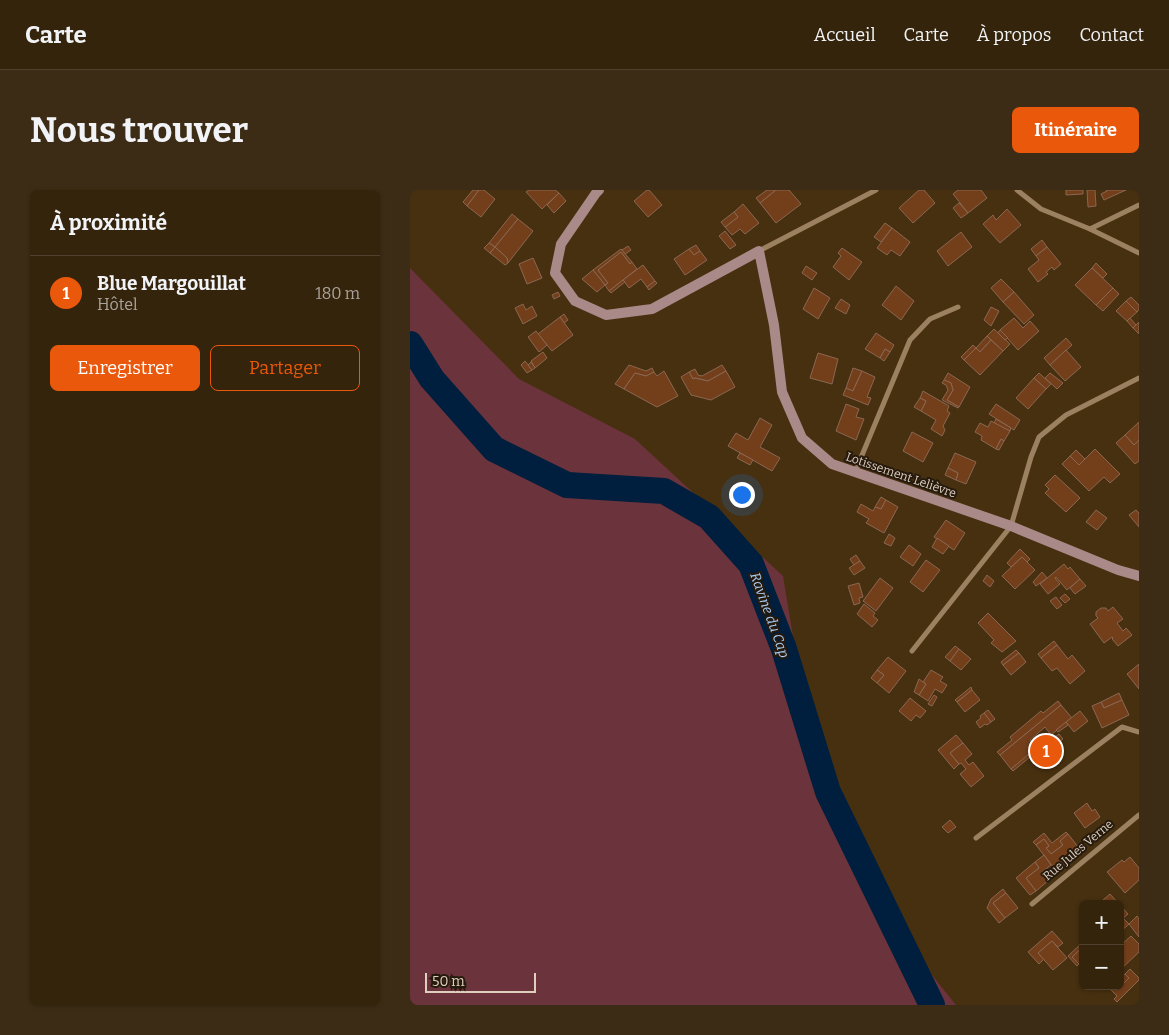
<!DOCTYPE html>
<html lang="fr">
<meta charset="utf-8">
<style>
body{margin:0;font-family:Bitter,serif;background:#3d2c15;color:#f1f3f6}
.controls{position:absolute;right:15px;bottom:15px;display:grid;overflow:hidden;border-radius:8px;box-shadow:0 1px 4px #0004}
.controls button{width:45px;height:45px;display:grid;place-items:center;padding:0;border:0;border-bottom:1px solid #4f412d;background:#35240c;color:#f1f3f6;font:25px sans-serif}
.scale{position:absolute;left:15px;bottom:12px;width:111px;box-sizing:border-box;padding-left:5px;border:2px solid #decfbe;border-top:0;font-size:14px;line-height:18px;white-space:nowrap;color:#decfbe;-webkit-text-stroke:4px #251a0d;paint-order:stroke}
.you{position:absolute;left:331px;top:304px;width:18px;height:18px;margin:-12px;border:4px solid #fff;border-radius:50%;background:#1a73e8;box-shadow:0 0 0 8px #1a73e833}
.badge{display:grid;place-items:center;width:32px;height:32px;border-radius:50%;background:#ea580c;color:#fff;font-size:16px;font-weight:700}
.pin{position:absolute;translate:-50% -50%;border:2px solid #fff;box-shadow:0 1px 5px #0006}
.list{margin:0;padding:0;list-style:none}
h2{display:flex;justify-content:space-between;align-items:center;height:65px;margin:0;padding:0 20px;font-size:21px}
h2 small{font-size:16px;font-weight:400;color:#aaa49d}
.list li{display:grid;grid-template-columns:32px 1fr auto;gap:15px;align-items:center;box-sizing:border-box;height:75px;padding:0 20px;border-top:1px solid #4f412d}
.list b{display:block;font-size:19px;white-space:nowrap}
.list p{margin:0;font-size:16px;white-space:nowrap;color:#aaa49d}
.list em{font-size:16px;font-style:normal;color:#aaa49d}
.actions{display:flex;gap:10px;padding:15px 20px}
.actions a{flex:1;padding:11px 0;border:1px solid #ea580c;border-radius:8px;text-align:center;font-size:18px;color:#ea580c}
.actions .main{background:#ea580c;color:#fff}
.map{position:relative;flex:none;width:729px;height:815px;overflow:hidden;border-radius:8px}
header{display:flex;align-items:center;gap:30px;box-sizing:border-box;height:70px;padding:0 25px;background:#35240c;border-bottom:1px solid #4f412d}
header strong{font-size:24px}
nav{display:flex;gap:28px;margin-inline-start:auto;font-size:18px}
.intro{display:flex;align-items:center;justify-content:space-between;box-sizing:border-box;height:120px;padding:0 30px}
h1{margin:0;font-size:35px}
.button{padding:12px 22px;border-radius:8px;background:#ea580c;color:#fff;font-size:18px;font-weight:700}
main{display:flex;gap:30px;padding:0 30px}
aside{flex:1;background:#35240c;border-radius:8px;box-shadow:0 1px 4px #0004}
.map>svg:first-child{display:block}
</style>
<header>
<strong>Carte</strong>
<nav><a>Accueil</a><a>Carte</a><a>À propos</a><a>Contact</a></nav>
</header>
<div class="intro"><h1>Nous trouver</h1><a class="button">Itinéraire</a></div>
<main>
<aside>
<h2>À proximité<small></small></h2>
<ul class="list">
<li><span class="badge">1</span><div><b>Blue Margouillat</b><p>Hôtel</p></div><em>180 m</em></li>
</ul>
<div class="actions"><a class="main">Enregistrer</a><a>Partager</a></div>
</aside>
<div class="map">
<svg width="729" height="815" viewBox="0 0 729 815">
<rect width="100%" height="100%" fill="#473010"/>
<polygon fill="#6b333b" points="0,78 109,189 225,249 373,386 409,604 510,770 546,815 0,815"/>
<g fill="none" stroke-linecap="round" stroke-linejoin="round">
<polyline stroke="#001e3d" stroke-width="26" points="0,154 22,189 84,259 157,295 254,301 299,327 341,374 374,459 418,602 522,815"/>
</g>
<g fill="#733f1b" stroke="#8b6752">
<polygon points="63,0 69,0 57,16 53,12"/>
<polygon points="69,0 74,0 85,9 71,27 57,16"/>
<polygon points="119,0 145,0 149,3 132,19 116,2"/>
<polygon points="237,0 239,0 252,15 238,27 224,11"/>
<polygon points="357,0 366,0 350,13 346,8"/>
<polygon points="366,0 379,0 391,14 366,33 350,13"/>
<polygon points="509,0 514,0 525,13 503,33 489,18"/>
<polygon points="548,0 571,0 577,8 558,23 543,4"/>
<polygon points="656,0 673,0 673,4 656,5"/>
<polygon points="677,0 685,0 686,16 678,17"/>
<polygon points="696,0 716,0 694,10 691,4 697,1"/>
<polygon points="149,3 156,11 144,23 137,15"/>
<polygon points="549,13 558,23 551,28 543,18"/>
<polygon points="333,14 349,33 335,44 330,39 322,45 315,37 328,27 324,22"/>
<polygon points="597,19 611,35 590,53 573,34 583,25 586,30"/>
<polygon points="324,22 328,27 315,37 311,32"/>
<polygon points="102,24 108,29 85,57 79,53"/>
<polygon points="108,29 123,41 98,73 97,68 85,57"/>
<polygon points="475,33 482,38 471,52 464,47"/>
<polygon points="482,38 500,52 490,66 481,60 477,65 467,58"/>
<polygon points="315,41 326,55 320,59 309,46"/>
<polygon points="551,42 562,57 538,76 527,61"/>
<polygon points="632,50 637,57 626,66 621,59"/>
<polygon points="79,53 85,57 80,63 74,58"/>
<polygon points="286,55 290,61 284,65 279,59"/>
<polygon points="218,56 221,60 215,64 212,60"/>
<polygon points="85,57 97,68 98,73 95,75 80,63"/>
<polygon points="637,57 651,74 644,80 642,77 636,82 638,84 628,92 618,79 629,70 626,66"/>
<polygon points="432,58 452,72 439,90 423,77 431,66 428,63"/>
<polygon points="211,59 222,72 220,74 211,62 188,80 198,93 195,95 183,80"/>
<polygon points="279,59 284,65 290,61 297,70 275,85 264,69"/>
<polygon points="211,62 220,74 222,72 227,79 199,101 195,95 198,93 188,80"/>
<polygon points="123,68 132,88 117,94 109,74"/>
<polygon points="686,73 697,84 693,88 682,78"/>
<polygon points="233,75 245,91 237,97 231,89 219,98 213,90"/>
<polygon points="396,76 407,83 402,90 392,83"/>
<polygon points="682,78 703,98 686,115 665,95"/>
<polygon points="183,80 195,95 187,102 172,89"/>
<polygon points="591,89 604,102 593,112 581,98"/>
<polygon points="213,90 215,92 201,103 199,101"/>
<polygon points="245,91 247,93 239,100 237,97"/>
<polygon points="486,96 504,111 491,130 472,115"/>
<polygon points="404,98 420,108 408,129 393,119"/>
<polygon points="703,98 709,104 693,121 686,115"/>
<polygon points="148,102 150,106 144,109 142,105"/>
<polygon points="604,102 624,125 614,134 593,112"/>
<polygon points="721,107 729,115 729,119 727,122 716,111"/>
<polygon points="431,109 440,115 436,124 425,118"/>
<polygon points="716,111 727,122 717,131 706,121"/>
<polygon points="113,114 116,120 122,116 127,126 113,134 105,118"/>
<polygon points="581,117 589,121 581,136 574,130"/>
<polygon points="154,124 158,130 154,133 150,127"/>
<polygon points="150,127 163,145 142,161 128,144"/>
<polygon points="604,128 613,138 620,131 629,141 608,160 590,140"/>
<polygon points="720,128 726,135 723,138 717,131"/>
<polygon points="729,132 729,144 723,138"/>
<polygon points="584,139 600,154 593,161 577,146"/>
<polygon points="590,140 598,148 595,150 588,143"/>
<polygon points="126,141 137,155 129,162 118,147"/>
<polygon points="466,143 484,155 480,162 475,159 470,168 455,159"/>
<polygon points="577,146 581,150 570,162 566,158"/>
<polygon points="656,148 662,155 640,175 634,168"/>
<polygon points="581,150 593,161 570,185 554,170 566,158 570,162"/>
<polygon points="563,155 566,158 554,170 551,167"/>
<polygon points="475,159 480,162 474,171 470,168"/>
<polygon points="656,160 671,177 655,191 640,175"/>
<polygon points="133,162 137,168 125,178 121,171"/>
<polygon points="408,163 428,169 422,194 400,188"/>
<polygon points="115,171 122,180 117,183 111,175"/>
<polygon points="121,172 125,178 122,180 118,175"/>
<polygon points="219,175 236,181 242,178 244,182 236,186 225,183 214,199 205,194"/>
<polygon points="312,175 316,181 298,191 285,188 283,189 279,182 285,179 288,185 292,186"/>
<polygon points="443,178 452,181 443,201 436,198"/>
<polygon points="254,181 268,206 247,217 214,199 225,183 236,186 244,182 247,186"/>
<polygon points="316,181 325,197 301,210 281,205 271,187 279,182 283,189 285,188 298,191"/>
<polygon points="452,181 465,187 457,207 461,208 458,215 433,205 436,198 443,201"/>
<polygon points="538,183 560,197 549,217 537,210 543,200 541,193 534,190"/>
<polygon points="629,183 641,194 636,199 624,188"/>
<polygon points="640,183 653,193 647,199 635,188"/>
<polygon points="624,188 636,199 618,219 606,208"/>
<polygon points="534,190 541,193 543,200 537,210 549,217 548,218 532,210 538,200 536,195 532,193"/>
<polygon points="513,201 539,216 537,221 540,223 533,236 535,240 532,246 521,239 526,230 511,221 516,211 510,208"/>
<polygon points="510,208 516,211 511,221 504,217"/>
<polygon points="436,214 449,219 446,227 454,229 446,250 426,241"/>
<polygon points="586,214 610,230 604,240 579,224"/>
<polygon points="350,228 362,235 350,257 370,268 362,281 318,256 326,243 338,250"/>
<polygon points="586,229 601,238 600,241 584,233"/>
<polygon points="581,231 600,241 594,251 591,249 586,259 571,250 572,246 565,242 570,233 578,237"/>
<polygon points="729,232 729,250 724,255 715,245"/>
<polygon points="502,242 523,253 513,272 493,261"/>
<polygon points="715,245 724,255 729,250 729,271 725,274 706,253"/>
<polygon points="591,249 594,251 589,260 586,259"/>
<polygon points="685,259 710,284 700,293 694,287 679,301 652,274 660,266 669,275"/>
<polygon points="666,260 675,269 669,275 660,266"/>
<polygon points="330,263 343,270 340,275 327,268"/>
<polygon points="545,263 566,272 556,294 546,290 548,283 538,278"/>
<polygon points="538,278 548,283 546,290 535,285"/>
<polygon points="645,285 670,308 656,322 635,303 639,299 635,295"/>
<polygon points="471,307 476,310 471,319 465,317"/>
<polygon points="476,310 488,317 474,343 456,333 459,329 447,322 451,314 463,321 465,317 471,319"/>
<polygon points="686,320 697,328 687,340 676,332"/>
<polygon points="726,320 729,323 729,337 719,325"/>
<polygon points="536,330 555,343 544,360 524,347"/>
<polygon points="479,344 485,348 481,356 474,353"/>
<polygon points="527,348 539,356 533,364 522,357"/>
<polygon points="499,355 511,364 503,376 490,367"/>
<polygon points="610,359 620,369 617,372 612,367 601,377 597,373"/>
<polygon points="446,365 450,371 444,375 440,369"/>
<polygon points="612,367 625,380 605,399 592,386"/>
<polygon points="516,370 530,380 513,402 500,392"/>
<polygon points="450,371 455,378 444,385 439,378"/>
<polygon points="654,374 658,379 660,377 670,389 657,400 646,387 645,388 650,394 638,404 630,394"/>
<polygon points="632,382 637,388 626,396 623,392"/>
<polygon points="577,385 584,391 580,397 573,391"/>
<polygon points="470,388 483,398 466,421 453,411"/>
<polygon points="670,389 676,396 665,404 660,398"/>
<polygon points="449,393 453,407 449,408 450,413 444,415 438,396"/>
<polygon points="655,404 660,409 655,413 650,408"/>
<polygon points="646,407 652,415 647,419 640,411"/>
<polygon points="454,414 465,423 463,426 468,430 462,437 447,424"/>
<polygon points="703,417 713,429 707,433 713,441 716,438 722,445 708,456 702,449 703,448 702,447 694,453 680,434 688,428 686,426 686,422 691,418 696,418 698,421"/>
<polygon points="578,423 606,451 592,462 581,453 584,450 568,433"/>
<polygon points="644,451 647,455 631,468 628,464"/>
<polygon points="647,455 658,469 662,465 675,481 660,494 647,478 642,481 631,468"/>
<polygon points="545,456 549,459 540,471 535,467"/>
<polygon points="549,459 561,469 551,480 540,471"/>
<polygon points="606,460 609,463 593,475 591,472"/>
<polygon points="609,463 616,472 601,485 593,475"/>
<polygon points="478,467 496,481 479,503 467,493 474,485 467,480"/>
<polygon points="729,474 729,499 717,484"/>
<polygon points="467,480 474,485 467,493 461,488"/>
<polygon points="521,480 533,487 530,491 537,495 532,503 525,499 518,511 509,505 516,494 513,492"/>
<polygon points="509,489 516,494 509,505 504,502"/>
<polygon points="561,497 562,500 547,512 545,510"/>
<polygon points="562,500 570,510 555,522 547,512"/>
<polygon points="709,503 712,510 694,518 691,512"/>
<polygon points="524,505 527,507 522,516 518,514"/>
<polygon points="500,508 516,521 510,528 506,525 501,531 489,521"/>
<polygon points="712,510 719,525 692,538 682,516 691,512 694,518"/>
<polygon points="648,511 651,515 590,565 587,562 602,550 600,547 631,521 633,523"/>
<polygon points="651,515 662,528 641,545 635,537 620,550 627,558 601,579 590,565"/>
<polygon points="578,520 585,529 581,532 574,523"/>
<polygon points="670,521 678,531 664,542 656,532"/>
<polygon points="574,523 581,532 577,535 575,534 570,538 566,532 571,528 570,526"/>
<polygon points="656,532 658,535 648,542 646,540"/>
<polygon points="649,544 653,549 648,553 644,548"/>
<polygon points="546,545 553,553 540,563 549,574 544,579 528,560"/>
<polygon points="553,553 562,564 555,570 559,575 563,572 574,586 561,597 550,584 556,579 551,573 549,574 540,563"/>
<polygon points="643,558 650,566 645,570 638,562"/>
<polygon points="631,560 634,565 630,569 626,564"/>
<polygon points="618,565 620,567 603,581 601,579"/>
<polygon points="677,613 682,621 685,619 690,627 675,638 664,623"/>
<polygon points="540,630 546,637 538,643 532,637"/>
<polygon points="656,642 658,644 650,651 653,655 641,664 636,658 639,656 634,649 626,655 623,652 634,643 642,653"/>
<polygon points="658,644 672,662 647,682 626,655 634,649 639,656 636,658 641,664 653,655 650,651"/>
<polygon points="634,665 641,675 632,682 639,690 626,701 616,688 629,678 625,672"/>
<polygon points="720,667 729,678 729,690 715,703 697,682 712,670 714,672"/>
<polygon points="625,672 629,678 616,688 626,701 620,705 606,688"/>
<polygon points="593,699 596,703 583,713 595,728 589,733 577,718 581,709"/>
<polygon points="596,703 608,718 595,728 583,713"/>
<polygon points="700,704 709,714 696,714 693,710"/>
<polygon points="710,715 718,724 710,731"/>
<polygon points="727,726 729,729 729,747 719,734"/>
<polygon points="713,728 719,734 710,742 710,731"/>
<polygon points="642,741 653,753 648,757 642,751 628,763 634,769 629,774 618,762"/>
<polygon points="721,746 729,754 729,762 710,780 710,756"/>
<polygon points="642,751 657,768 643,780 628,763"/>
<polygon points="673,752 673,757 662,767 669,774 667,776 658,766"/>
<polygon points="673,757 673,778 662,767"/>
<polygon points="720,779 729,788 729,790 707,812 704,809 707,806 700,799 702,796 710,796 710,789 714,793 719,788 715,784"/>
<polygon points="715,784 719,788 714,793 710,789"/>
</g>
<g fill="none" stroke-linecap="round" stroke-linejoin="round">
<g stroke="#9c8161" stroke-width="5">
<polyline points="607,0 631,19 680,39 729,63"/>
<polyline points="680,39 729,15"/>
<polyline points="349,61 466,0"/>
<polyline points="445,282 500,150 520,129 548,117"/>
<polyline points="502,461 601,336 621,267 629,247 656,225 729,188"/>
<polyline points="566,648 712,537 729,542"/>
<polyline points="622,714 729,625"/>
</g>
<polyline stroke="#aa8a88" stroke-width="10" points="189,0 186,3 151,54 145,83 165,111 196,125 242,119 349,61 364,135 372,202 392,248 422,274 601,336 708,380 729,386"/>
</g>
<g text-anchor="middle" stroke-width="4" stroke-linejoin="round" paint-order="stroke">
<g font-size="12" fill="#decfbe" stroke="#251a0d">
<text transform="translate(491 285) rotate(19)" y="4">Lotissement Lelièvre</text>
<text transform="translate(668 660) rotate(-40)" y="4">Rue Jules Verne</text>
</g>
<g font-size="14" font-style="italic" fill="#a8ccf6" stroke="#251a0d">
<text transform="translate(360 425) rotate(70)" y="5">Ravine du Cap</text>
</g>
</g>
</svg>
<div class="controls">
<button>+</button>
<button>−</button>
</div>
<div class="scale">50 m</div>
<div class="you"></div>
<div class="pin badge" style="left:636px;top:561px">1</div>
</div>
</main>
